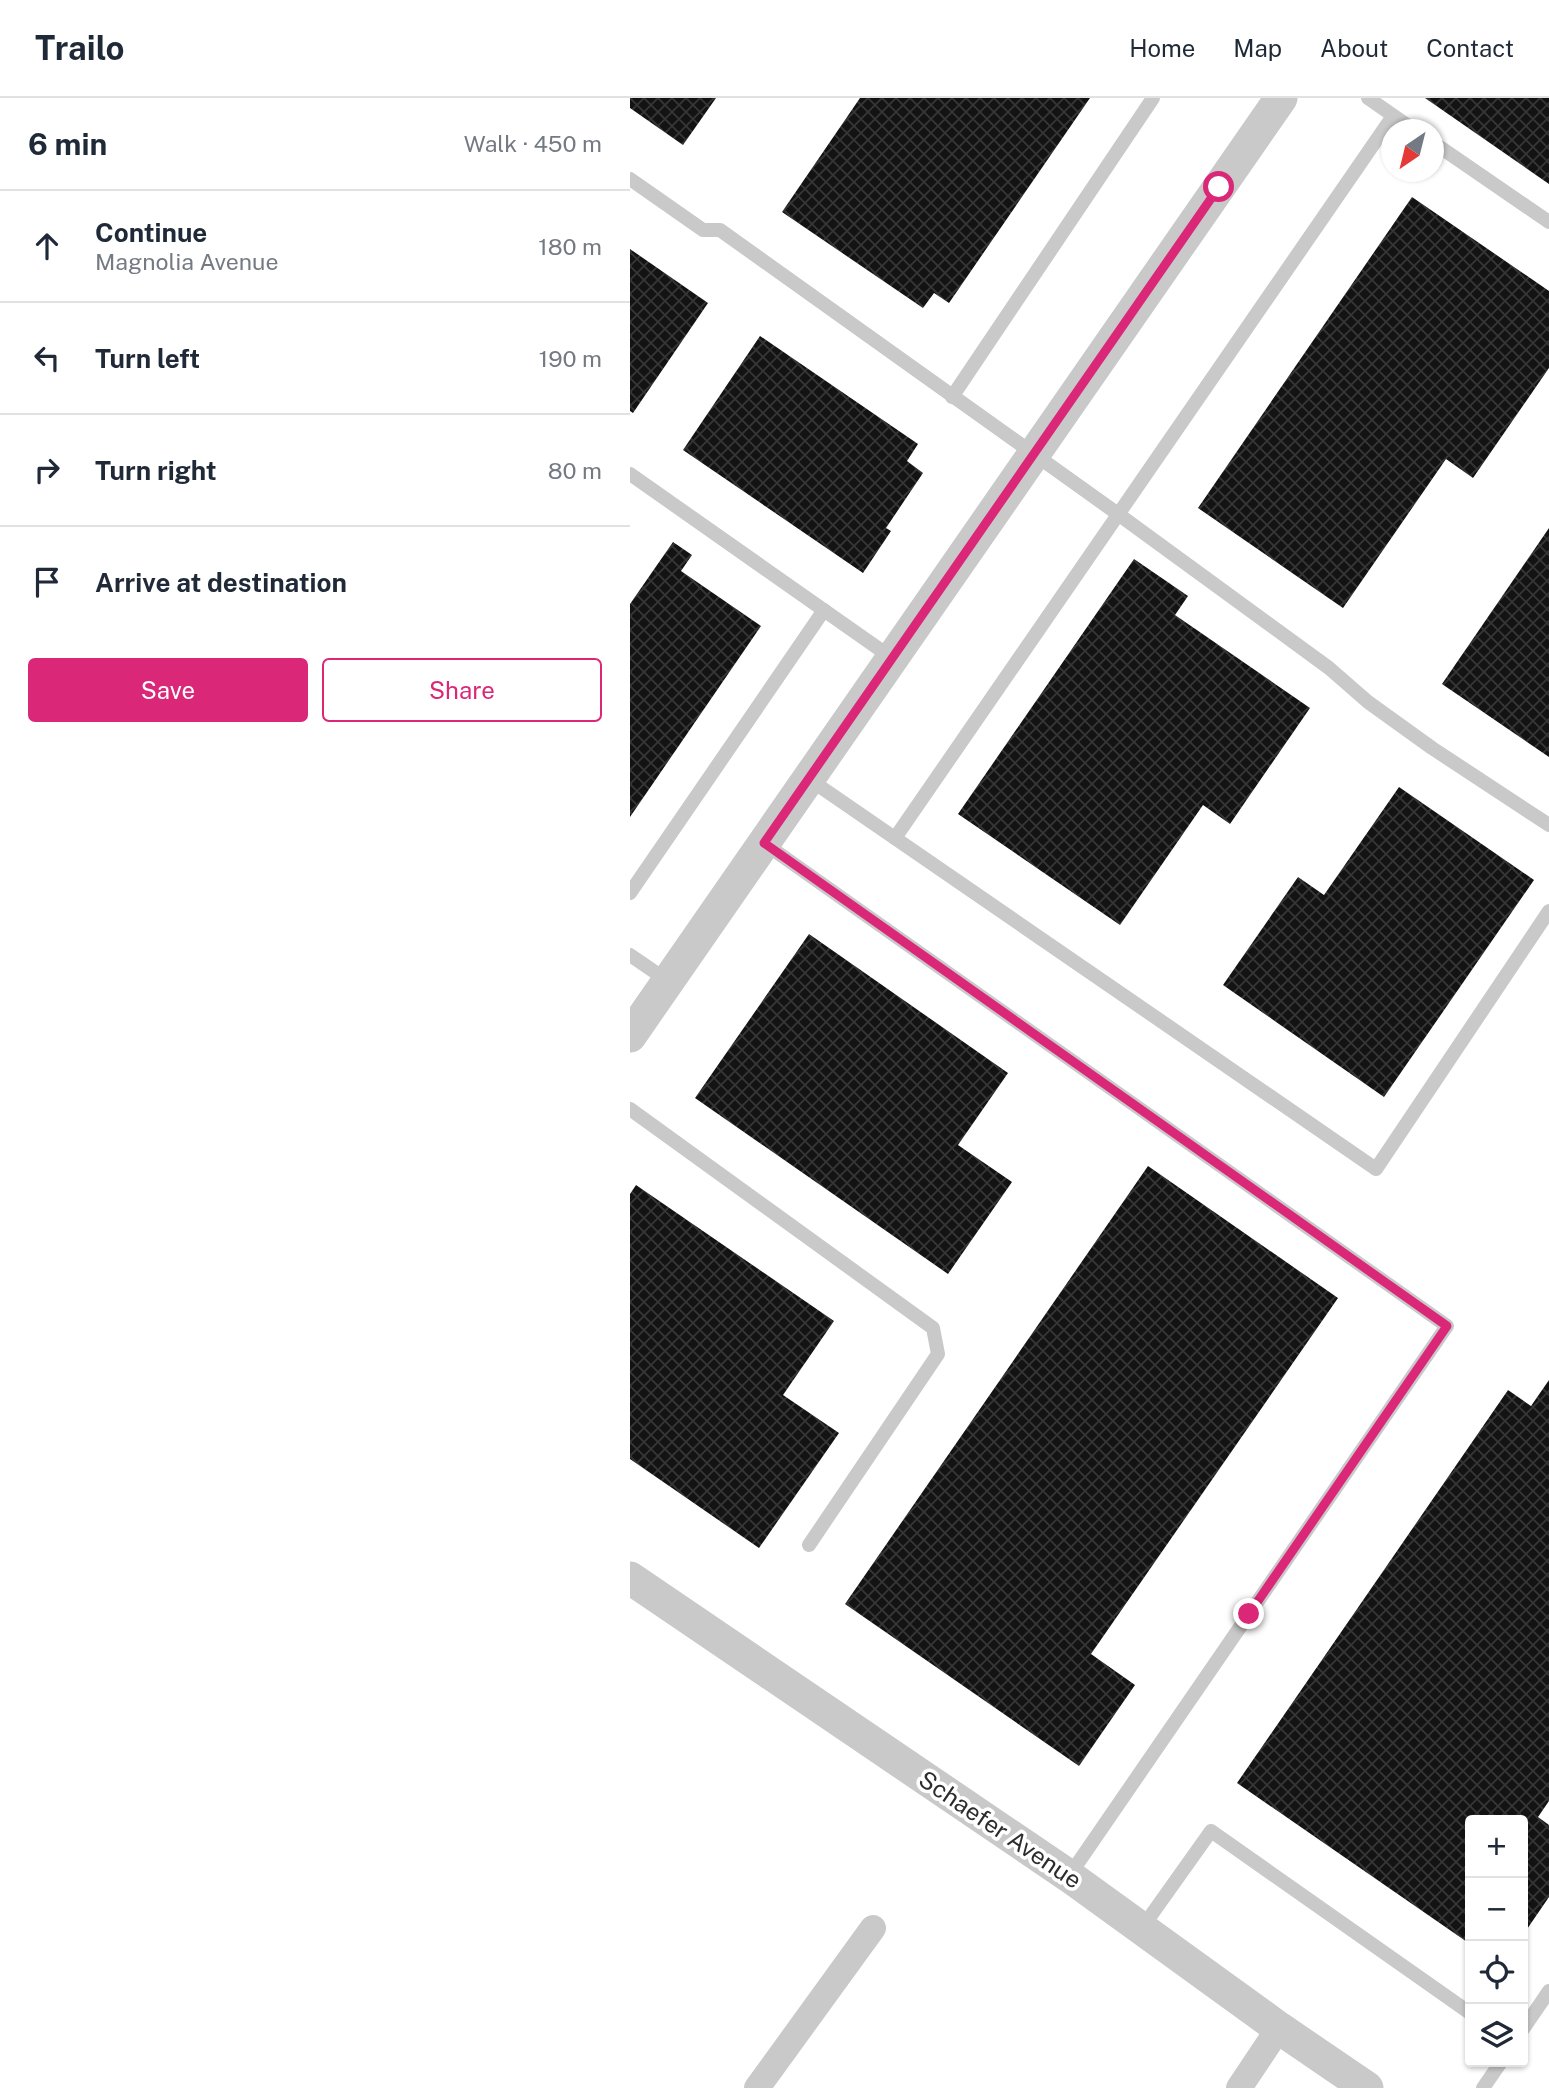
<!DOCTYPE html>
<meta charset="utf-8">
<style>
body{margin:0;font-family:"Public Sans",sans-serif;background:#f2f2f3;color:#1f2937}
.controls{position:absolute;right:21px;bottom:21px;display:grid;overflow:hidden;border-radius:7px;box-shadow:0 2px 5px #0004}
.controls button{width:63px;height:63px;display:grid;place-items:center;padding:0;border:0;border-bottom:2px solid #e0e1e3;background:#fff;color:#1f2937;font:35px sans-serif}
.compass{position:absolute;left:751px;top:21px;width:63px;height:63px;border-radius:50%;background:#fff;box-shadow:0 2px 5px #0004;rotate:215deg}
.stop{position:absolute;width:21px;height:21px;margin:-16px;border:5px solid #db2777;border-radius:50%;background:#fff}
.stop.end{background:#db2777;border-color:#fff;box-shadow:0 2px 7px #0008}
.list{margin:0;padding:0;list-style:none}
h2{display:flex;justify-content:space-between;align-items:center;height:91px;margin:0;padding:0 28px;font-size:30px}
h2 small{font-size:23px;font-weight:400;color:#747a83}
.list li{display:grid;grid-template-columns:46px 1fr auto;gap:21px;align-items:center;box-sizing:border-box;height:112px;padding:0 28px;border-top:2px solid #e0e1e3}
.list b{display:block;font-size:26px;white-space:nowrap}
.list p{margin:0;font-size:23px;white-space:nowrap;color:#747a83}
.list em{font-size:23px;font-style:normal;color:#747a83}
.actions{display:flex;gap:14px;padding:21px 28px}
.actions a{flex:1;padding:16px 0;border:2px solid #db2777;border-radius:7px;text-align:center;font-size:24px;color:#db2777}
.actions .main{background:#db2777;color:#fff}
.icon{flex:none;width:38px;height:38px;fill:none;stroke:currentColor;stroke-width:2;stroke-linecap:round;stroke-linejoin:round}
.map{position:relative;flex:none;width:919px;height:1990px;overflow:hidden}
header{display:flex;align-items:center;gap:42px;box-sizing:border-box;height:98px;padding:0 35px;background:#fff;border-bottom:2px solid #e0e1e3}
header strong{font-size:33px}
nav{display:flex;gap:38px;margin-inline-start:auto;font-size:24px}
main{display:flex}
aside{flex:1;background:#fff}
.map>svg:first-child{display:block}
</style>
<header>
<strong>Trailo</strong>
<nav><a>Home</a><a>Map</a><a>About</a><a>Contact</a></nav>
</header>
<main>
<aside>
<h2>6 min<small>Walk · 450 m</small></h2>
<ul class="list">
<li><svg class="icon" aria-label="ahead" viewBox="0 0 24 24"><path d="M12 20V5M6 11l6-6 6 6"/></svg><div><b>Continue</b><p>Magnolia Avenue</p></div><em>180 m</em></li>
<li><svg class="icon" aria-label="left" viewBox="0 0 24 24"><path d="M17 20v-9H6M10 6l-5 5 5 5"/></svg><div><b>Turn left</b></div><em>190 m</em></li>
<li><svg class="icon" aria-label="right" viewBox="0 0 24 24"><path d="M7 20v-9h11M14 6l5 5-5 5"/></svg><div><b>Turn right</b></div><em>80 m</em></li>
<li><svg class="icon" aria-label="arrive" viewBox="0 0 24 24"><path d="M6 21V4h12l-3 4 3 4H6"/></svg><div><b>Arrive at destination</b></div></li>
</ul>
<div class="actions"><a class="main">Save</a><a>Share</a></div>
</aside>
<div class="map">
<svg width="919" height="1990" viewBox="0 0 919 1990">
<defs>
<pattern id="building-cross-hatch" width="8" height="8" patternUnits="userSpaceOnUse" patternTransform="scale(1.75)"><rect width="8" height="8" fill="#131313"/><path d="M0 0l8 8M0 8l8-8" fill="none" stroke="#363636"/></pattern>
</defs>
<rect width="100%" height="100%" fill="#fff"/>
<g fill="url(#building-cross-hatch)">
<polygon points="0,0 86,0 53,47 0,10"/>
<polygon points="230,0 460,0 319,205 304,195 293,210 152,114"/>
<polygon points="795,0 919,0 919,86"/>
<polygon points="782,99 919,193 919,270 843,380 816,361 713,510 568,410"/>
<polygon points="0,151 78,205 3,315 0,313"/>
<polygon points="130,238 288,346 277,363 293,375 256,430 261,433 233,475 53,352"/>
<polygon points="919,430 919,659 812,586"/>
<polygon points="43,444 62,457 51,473 131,528 0,719 0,506"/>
<polygon points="504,461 558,498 545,517 680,610 600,726 573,707 490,827 328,716"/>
<polygon points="769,689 904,782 754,999 593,887 668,779 694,797"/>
<polygon points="179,836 378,975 328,1047 382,1084 318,1176 65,1000"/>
<polygon points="518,1068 708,1200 461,1556 505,1587 449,1668 215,1506"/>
<polygon points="6,1087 204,1223 153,1297 209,1335 129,1450 0,1361 0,1096"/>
<polygon points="919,1282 919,1703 908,1719 919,1727 919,1799 893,1837 893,1722 840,1722 840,1846 607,1685 878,1292 901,1308"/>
</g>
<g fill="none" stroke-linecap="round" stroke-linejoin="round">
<g stroke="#c9c9c9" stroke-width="14">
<polyline points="738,0 784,32"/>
<polyline points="804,45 919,124"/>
<polyline points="0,81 73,132 90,132 488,416 699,570 738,604 802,650 919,727"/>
<polyline points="322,299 523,0"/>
<polyline points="0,376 262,560"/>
<polyline points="179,681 746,1071 919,813"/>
<polyline points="265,740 763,18"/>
<polyline points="134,745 817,1228 439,1778"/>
<polyline points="0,795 194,512"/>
<polyline points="0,857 38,883"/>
<polyline points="0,1011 303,1230 308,1256 179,1447"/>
<polyline points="512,1830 581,1733 840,1915"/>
<polyline points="893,1931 919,1893"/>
<polyline points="853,1990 871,1964"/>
</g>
<g stroke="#c9c9c9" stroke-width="26">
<polyline points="127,1990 243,1830"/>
<polyline points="609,1990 649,1930"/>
</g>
<g stroke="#c9c9c9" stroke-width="33">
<polyline points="0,938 651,0"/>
<polyline points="0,1480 439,1778 649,1930 737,1990"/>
</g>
</g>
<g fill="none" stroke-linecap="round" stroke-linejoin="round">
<polyline stroke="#db2777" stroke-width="9" points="589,89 134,745 817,1228 619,1516"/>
</g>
<g text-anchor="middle" stroke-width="7" stroke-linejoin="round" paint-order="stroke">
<g font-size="24" fill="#2c2c2c" stroke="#fff">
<text transform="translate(370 1732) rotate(34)" y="8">Schaefer Avenue</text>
</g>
</g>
</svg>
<div class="controls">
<button>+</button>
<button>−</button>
<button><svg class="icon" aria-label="locate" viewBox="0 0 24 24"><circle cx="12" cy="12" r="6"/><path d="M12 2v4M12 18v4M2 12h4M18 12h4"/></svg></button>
<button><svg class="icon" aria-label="layers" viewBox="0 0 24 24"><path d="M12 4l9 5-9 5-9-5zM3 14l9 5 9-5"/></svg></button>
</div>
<svg class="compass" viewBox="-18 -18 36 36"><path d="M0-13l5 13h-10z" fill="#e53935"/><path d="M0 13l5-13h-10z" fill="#747a83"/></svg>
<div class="stop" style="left:589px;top:89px"></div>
<div class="stop end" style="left:619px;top:1516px"></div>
</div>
</main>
